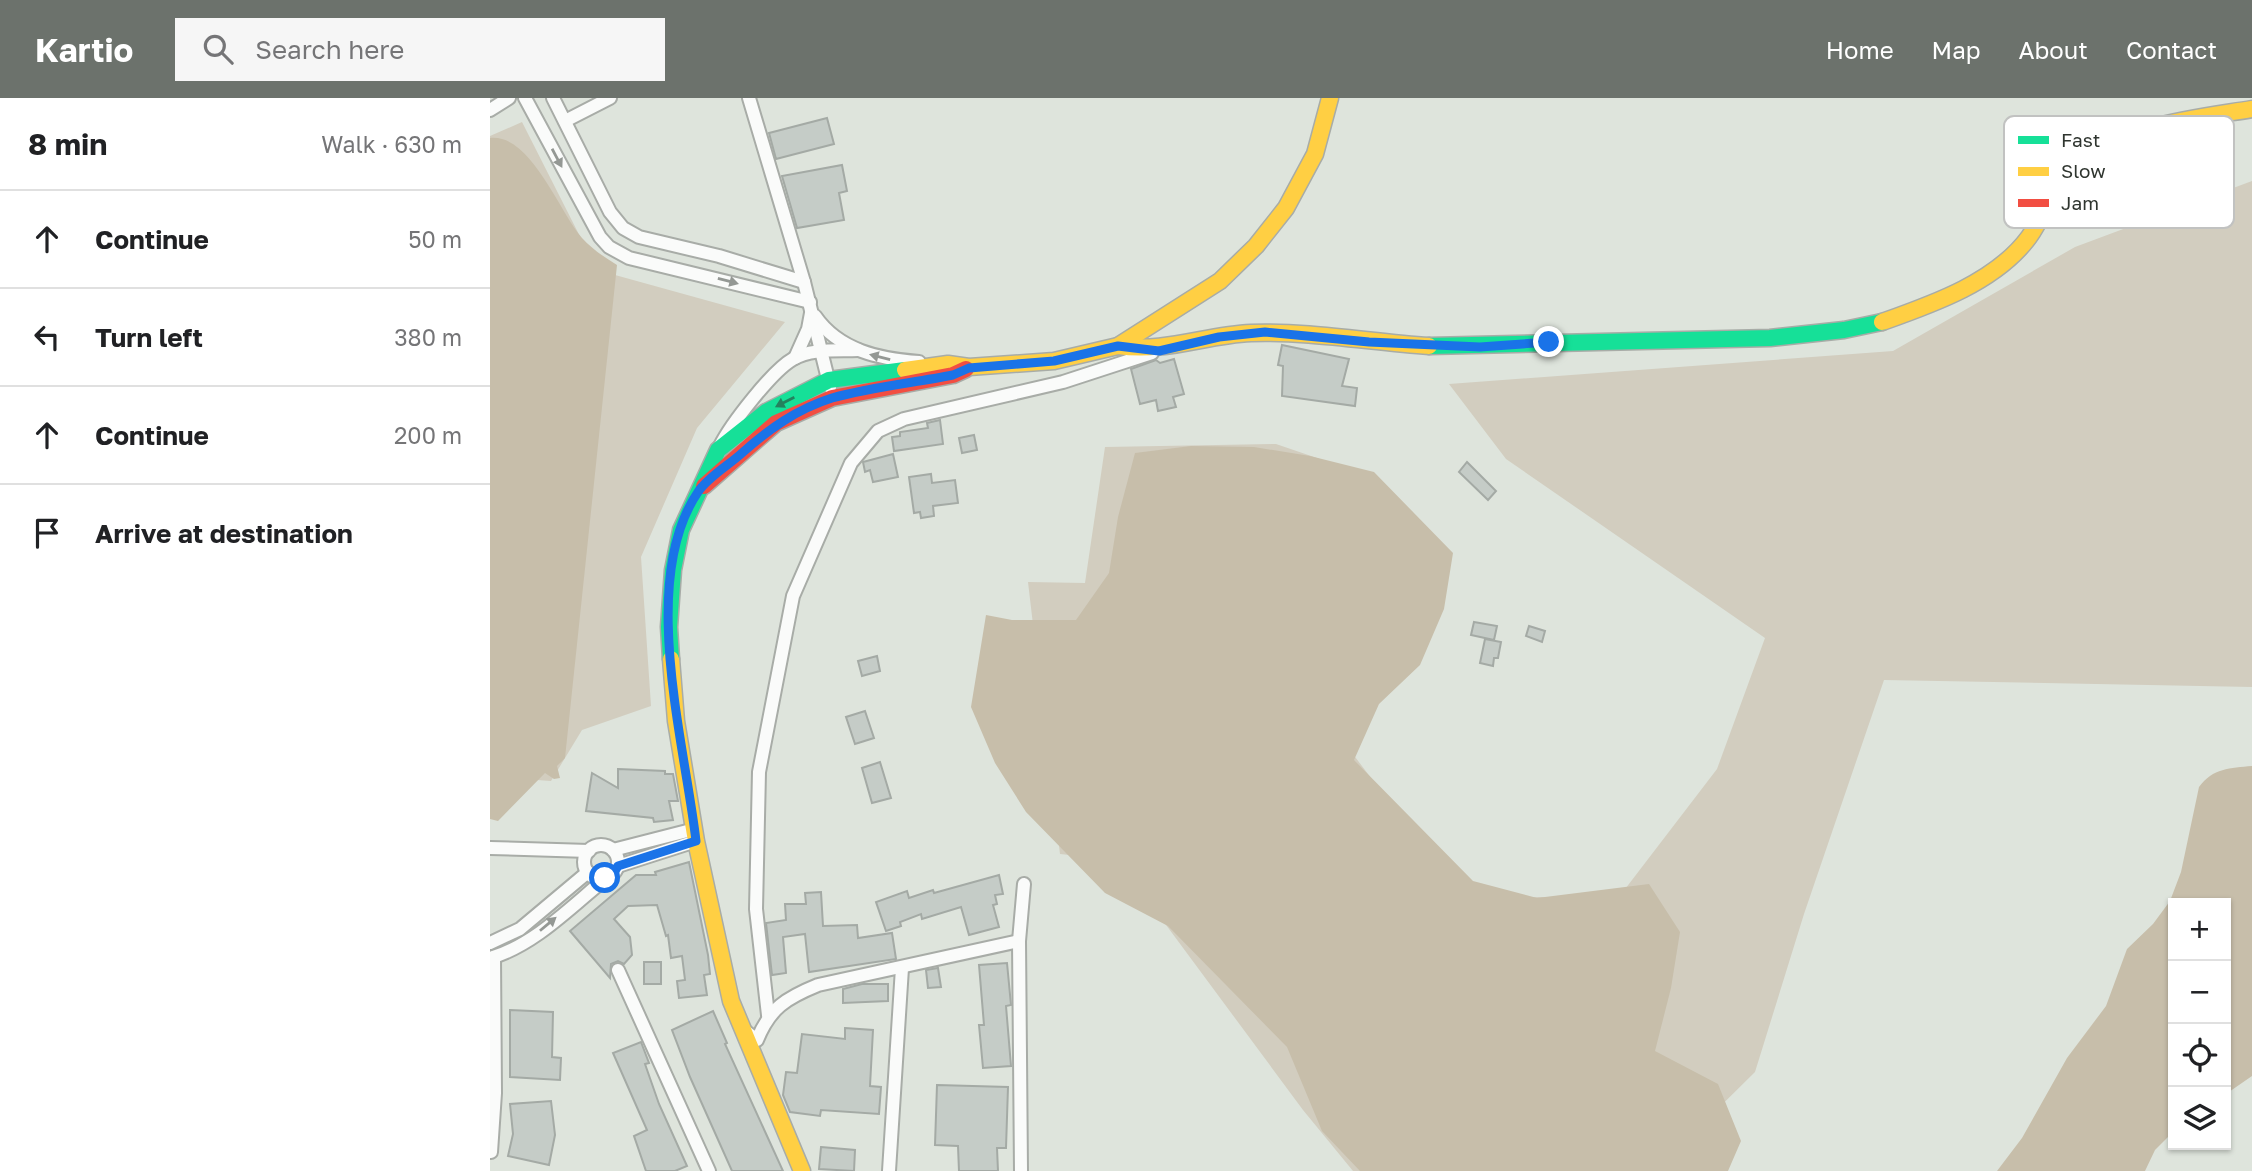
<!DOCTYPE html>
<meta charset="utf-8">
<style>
body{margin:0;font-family:"Golos Text",sans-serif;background:#f6f6f6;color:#202124}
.controls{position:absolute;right:21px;bottom:21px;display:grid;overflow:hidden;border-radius:0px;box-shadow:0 2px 5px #0004}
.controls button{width:63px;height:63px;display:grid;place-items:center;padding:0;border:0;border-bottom:2px solid #e0e0e0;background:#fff;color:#202124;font:35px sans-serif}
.stop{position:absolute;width:21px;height:21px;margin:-16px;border:5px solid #1a73e8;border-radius:50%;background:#fff}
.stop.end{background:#1a73e8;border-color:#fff;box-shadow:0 2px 7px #0008}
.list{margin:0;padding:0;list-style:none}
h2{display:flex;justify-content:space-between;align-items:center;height:91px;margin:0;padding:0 28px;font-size:30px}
h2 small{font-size:23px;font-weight:400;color:#757577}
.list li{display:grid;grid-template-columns:46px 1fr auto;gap:21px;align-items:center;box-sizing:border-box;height:98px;padding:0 28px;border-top:2px solid #e0e0e0}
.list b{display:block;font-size:26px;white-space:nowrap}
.list em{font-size:23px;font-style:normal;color:#757577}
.icon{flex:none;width:38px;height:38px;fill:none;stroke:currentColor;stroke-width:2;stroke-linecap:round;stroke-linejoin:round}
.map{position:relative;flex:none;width:1762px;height:1073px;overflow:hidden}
header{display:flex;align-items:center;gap:42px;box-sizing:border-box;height:98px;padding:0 35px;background:#6c726c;color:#fff}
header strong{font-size:33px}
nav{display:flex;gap:38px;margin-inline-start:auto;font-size:24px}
.search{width:490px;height:63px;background:#f6f6f6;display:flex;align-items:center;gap:18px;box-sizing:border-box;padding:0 24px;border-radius:0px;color:#757577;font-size:26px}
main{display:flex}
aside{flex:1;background:#fff}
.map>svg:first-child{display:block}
</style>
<header>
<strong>Kartio</strong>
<div class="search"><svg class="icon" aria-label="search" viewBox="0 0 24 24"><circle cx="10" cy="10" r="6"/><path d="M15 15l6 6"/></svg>Search here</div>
<nav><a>Home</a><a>Map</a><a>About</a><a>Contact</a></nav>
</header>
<main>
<aside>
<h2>8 min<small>Walk · 630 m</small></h2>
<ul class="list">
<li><svg class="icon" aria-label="ahead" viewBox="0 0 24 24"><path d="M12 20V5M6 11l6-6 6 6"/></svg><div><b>Continue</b></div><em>50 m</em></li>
<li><svg class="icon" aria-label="left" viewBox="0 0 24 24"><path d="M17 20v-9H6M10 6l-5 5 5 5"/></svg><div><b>Turn left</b></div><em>380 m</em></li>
<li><svg class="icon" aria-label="ahead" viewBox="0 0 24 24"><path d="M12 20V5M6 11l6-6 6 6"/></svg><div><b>Continue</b></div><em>200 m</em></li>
<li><svg class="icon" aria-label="arrive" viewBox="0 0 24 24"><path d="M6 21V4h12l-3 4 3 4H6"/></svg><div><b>Arrive at destination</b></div></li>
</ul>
</aside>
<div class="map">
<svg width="1762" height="1073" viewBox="0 0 1762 1073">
<rect width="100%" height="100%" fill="#dee4dc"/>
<g fill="#d2cdbf">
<polygon points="32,24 107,172 295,224 207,330 151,459 161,608 92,632 61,683 33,681 0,670 0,38"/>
<polygon points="1762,83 1762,589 1394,582 1314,816 1265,974 1165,1073 863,1073 813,1012 628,762 570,756 538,484 595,485 615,349 786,346 865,373 850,639 971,799 1129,799 1227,671 1275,540 1016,361 959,286 1403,253 1585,149"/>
</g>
<g fill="#c7beaa">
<path d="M0 40C40 35 69 113 92 140 102 151 114 159 127 167L75 660 67 668 70 680 64 681 55 675 8 723 0 721Z"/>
<polygon points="701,348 764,349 820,358 884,374 963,455 954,511 930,567 889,606 864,662 983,783 1047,800 1159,786 1190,834 1181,890 1165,953 1228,986 1251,1043 1238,1073 870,1073 832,1033 797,949 678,828 615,795 536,714 505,665 481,609 496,517 522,522 586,522 619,475 628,419 645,355"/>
<path d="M1762 668V978L1736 996V805H1683V1034L1665 1052 1655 1073H1507L1532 1040 1577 960 1616 908 1637 851 1663 826 1680 803 1691 774 1709 689C1723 670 1740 670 1762 668Z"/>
</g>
<g fill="#c5ccc7" stroke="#a4aaa5" stroke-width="2">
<polygon points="337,20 344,46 286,61 279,35"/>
<polygon points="352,67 357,93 349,95 354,122 307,130 292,78"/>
<polygon points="792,247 859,261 852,288 867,290 865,308 792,298 793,268 788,267"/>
<polygon points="684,261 694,296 683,299 686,309 668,313 666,302 650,306 641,271 666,262 670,265"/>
<polygon points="450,322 453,346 404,353 402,339 410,338 410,334 438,330 437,325"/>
<polygon points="484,337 487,352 472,355 469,340"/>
<polygon points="403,356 408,379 383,384 380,372 375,374 373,364"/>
<polygon points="977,364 1006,393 998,402 969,374"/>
<polygon points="441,376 442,385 465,382 468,405 443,408 444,418 431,420 430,414 424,415 419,379"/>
<polygon points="984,524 1007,528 1004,542 981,537"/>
<polygon points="1039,528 1055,533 1052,544 1036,538"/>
<polygon points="995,541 1011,544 1008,560 1004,560 1003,568 990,565"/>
<polygon points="387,558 390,573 372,578 368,563"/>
<polygon points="375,613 384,640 365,646 356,619"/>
<polygon points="390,664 401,700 382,705 372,670"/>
<polygon points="128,671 175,673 175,676 183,676 188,703 179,703 183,722 164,724 163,720 96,713 102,675 128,690"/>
<polygon points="199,764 218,857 220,876 214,877 217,897 189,900 187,883 195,882 192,858 181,860 178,837 176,838 167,807 138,808 124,821 140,839 142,857 134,866 128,863 121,866 120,880 80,833 146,777 166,777 165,774"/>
<polygon points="509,777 513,796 505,797 507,806 503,807 509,829 479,837 471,809 432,821 431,816 410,824 411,828 396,833 386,804 417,793 419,800 443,792 444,795"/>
<polygon points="331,794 333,828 367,827 368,840 402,835 406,861 319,874 315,836 293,839 296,875 282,877 276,825 296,822 295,806 316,806 315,795"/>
<rect x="154" y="864" width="17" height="22"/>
<polygon points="517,865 521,907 516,908 521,968 493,970 489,927 494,927 489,867"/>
<polygon points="448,870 451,889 438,890 436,872"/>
<polygon points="372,886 398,886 398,903 353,905 353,891"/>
<polygon points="20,912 63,914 62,959 71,960 70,982 20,979"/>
<polygon points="223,913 237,945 235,946 293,1073 242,1073 200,979 182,932"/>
<polygon points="355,930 383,932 380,988 391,989 389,1016 331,1012 330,1018 300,1014 293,997 296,974 307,975 312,936 355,941"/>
<polygon points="151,944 159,965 155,966 169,1006 197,1068 185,1073 156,1073 144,1038 157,1032 123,955"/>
<polygon points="447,987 518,989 516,1050 507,1050 508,1073 469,1073 468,1048 445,1047"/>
<polygon points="61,1003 65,1037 59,1067 18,1058 23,1036 20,1006"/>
<polygon points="331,1049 365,1052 364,1073 329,1071"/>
</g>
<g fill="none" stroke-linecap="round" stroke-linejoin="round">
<defs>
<g id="street">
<polyline points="35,0 110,139 119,149 139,160 320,204"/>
<polyline points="63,0 120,114 133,130 149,139 229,158 314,184"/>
<polyline points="259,0 314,184 340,289"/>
<polyline points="0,12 19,0"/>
<polyline points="75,23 120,0"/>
<path d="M325 218C349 253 390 261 429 264"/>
<polyline points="305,260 318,231 321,215"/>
<path d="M230 348C241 326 282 273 303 261 321 250 348 253 368 252"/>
<circle cx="111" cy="764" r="17"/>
<polyline points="0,750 99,753"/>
<polyline points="123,752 205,731"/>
<polyline points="128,768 206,743"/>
<polyline points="0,845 30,831 98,774"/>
<path d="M0 860C43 848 81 809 115 781"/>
<polyline points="128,872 219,1073"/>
<polyline points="278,917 266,811 269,674 303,498 361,365 388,333 414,321 573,284 662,255"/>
<path d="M254 932 267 942C280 910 296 900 328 887L529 843"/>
<polyline points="1,1054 5,995 4,859"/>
<polyline points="399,1073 412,870"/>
<polyline points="531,1073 529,843 534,786"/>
</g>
<g id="fast">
<polyline points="939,248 1280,240 1354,232 1392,224"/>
<polyline points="181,561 179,529 183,472 191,432 228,352 276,314 339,282 415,272"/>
</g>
<g id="slow">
<path d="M1392 224C1443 206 1506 184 1539 139 1556 116 1562 85 1585 67 1634 27 1701 21 1762 11"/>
<path d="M628 248C675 255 715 237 761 235 820 233 880 244 939 248"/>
<polyline points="415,272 458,266 479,269 564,263 628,248 730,183 766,148 796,110 825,56 840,0"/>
<polyline points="181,561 186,623 206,743 241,903 312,1073"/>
</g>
<polyline id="jam" points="214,388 286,325 342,300 463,277 476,271"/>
</defs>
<use href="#street" stroke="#a8aca7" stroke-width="16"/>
<use href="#fast" stroke="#a8aca7" stroke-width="19"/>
<use href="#slow" stroke="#a8aca7" stroke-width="19"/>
<use href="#jam" stroke="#a8aca7" stroke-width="19"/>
<use href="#street" stroke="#fafbfa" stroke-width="12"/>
<use href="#fast" stroke="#16e098" stroke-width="16"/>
<use href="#slow" stroke="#ffcf43" stroke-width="16"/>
<use href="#jam" stroke="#f24e42" stroke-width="16"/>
</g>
<defs><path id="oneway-solid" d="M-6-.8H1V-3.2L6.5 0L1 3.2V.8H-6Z" transform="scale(1.75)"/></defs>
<g fill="#949894">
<use href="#oneway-solid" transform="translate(67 60) rotate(62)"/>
<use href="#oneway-solid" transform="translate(238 183) rotate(15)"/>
<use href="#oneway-solid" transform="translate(390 259) rotate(-166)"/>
<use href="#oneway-solid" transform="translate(58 826) rotate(-40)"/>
</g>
<use fill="#24825e" href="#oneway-solid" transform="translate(295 304) rotate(153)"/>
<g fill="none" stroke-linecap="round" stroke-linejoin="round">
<path stroke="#1a73e8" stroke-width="9" d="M115 780 123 776 128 768 206 743C195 646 148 482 208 394 218 379 239 367 252 355 279 331 307 311 342 300 381 289 423 285 463 277L479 270 564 263 628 248 669 253 729 239 775 234 879 244 990 249 1059 244"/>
</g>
<rect x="1514" y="18" width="230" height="112" rx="10" fill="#fff" stroke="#c1c2c1" stroke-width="2"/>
<rect x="1528" y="38" width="31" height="8" fill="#16e098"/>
<rect x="1528" y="69" width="31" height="9" fill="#ffcf43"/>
<rect x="1528" y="101" width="31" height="8" fill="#f24e42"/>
<g font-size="19" fill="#2f352f">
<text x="1571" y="49">Fast</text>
<text x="1571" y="80">Slow</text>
<text x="1571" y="112">Jam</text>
</g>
</svg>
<div class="controls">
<button>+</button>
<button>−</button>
<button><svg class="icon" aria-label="locate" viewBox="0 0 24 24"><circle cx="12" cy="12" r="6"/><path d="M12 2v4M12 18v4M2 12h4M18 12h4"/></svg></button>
<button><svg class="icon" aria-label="layers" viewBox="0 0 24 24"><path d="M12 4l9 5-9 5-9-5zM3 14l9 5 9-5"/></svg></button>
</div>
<div class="stop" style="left:115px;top:780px"></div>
<div class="stop end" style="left:1059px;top:244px"></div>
</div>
</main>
